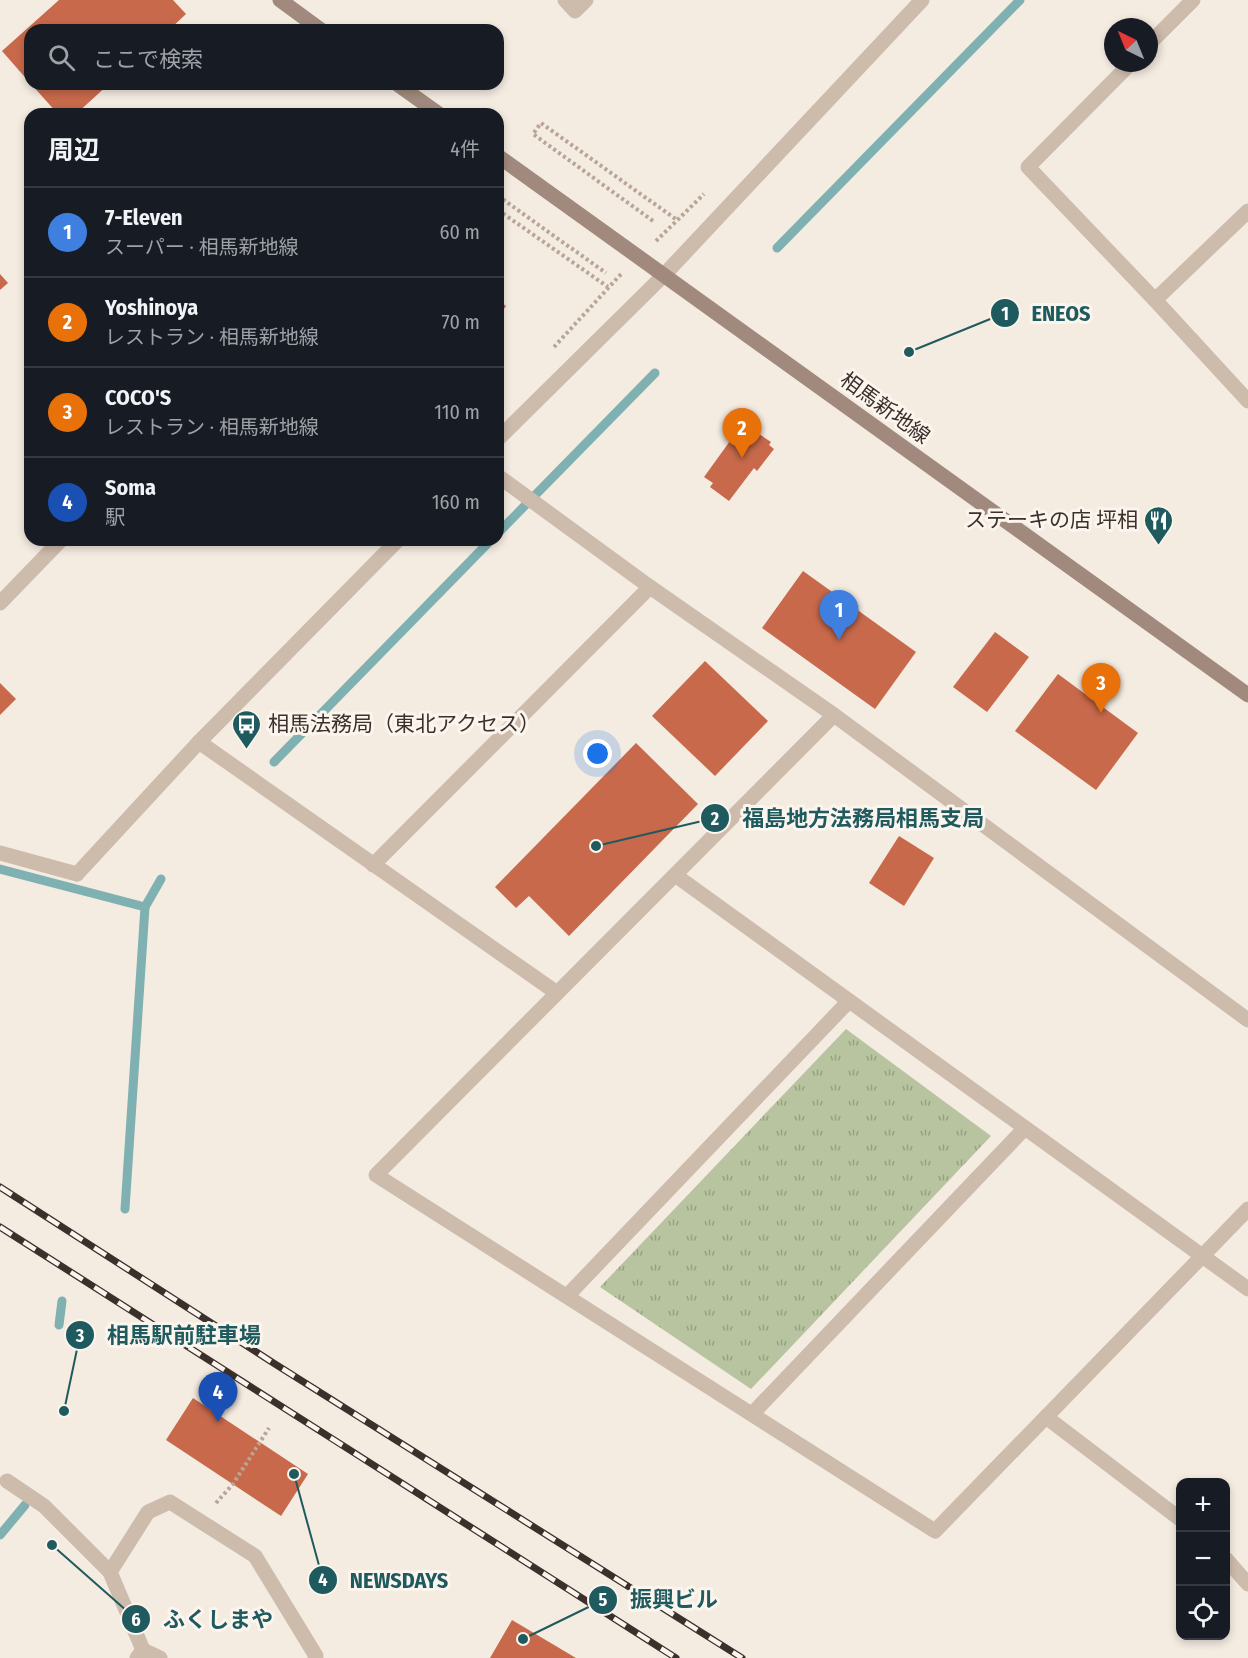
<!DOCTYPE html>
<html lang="ja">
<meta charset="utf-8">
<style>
body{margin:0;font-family:"Fira Sans Condensed","Noto Sans JP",sans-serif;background:#242831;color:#f1f3f6}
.controls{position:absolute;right:18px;bottom:18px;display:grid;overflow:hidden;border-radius:12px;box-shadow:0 3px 9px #0003}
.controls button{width:54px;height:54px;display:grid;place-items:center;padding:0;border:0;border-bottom:2px solid #363941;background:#171b24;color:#f1f3f6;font:30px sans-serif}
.compass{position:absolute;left:1104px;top:18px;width:54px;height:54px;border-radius:50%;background:#171b24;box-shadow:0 3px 9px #0003;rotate:317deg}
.you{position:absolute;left:598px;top:754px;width:21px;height:21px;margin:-15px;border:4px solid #fff;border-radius:50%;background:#1a73e8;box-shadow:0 0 0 9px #1a73e833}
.badge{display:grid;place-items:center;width:39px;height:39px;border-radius:50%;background:#db2777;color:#fff;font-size:20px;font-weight:700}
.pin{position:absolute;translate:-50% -50px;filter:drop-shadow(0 2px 3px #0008)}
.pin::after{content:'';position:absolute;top:32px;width:21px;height:18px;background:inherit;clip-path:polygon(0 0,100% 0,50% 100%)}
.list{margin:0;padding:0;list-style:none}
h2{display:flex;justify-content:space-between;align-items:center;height:78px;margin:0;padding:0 24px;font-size:26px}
h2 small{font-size:20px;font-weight:400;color:#9ea1a6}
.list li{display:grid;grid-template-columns:39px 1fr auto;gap:18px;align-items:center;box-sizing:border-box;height:90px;padding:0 24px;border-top:2px solid #363941}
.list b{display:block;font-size:22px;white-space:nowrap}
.list p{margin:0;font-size:20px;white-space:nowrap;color:#9ea1a6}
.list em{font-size:20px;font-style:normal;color:#9ea1a6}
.icon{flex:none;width:33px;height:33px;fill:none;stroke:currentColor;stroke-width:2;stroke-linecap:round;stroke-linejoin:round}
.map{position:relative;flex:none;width:1248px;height:1658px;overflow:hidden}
.search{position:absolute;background:#171b24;box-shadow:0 3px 9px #0003;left:24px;top:24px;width:480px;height:66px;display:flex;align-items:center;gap:15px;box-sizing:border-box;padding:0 21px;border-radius:18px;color:#9ea1a6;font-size:22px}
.panel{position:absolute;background:#171b24;box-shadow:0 3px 9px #0003;left:24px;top:108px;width:480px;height:438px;border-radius:18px}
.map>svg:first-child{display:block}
</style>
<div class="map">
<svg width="1248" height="1658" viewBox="0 0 1248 1658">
<defs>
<pattern id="grass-tufts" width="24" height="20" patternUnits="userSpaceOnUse" patternTransform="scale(1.5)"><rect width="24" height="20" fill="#b8c4a0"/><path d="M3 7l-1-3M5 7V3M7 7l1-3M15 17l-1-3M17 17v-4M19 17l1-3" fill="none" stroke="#97a083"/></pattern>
</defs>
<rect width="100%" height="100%" fill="#f4ebe1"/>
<polygon fill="url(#grass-tufts)" points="846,1029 991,1136 751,1389 600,1287"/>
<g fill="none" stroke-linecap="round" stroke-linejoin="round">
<g stroke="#7fb0b2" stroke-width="9">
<polyline points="777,248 1020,0"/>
<polyline points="498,533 655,373"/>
<polyline points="274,762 491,540"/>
<polyline points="0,869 145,907"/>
<polyline points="125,1209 145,907 161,879"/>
<polyline points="59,1325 62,1301"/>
<polyline points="0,1535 25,1505"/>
</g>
</g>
<g fill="#c8694b">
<polygon points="59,0 173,0 186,14 169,30 30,30 30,83 2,51"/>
<polygon points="31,84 109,84 76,114 58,114"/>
<polygon points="0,274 8,283 0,290"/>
<polygon points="498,300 506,306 498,317"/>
<polygon points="743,423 771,442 769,445 774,449 757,471 754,468 729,501 710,487 713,483 704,477"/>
<polygon points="803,571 916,652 875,709 762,628"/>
<polygon points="995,632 1029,657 987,712 953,687"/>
<polygon points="705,661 768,721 715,776 652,716"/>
<polygon points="1058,674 1138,733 1096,790 1015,731"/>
<polygon points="0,683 16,699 0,715"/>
<polygon points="636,743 698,804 569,936 529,896 516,908 495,887"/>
<polygon points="899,836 934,858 904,906 869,883"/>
<polygon points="193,1398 308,1474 281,1516 166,1440"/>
<polygon points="512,1620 576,1658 490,1658"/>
</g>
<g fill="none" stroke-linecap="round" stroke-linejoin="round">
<g stroke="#b9a596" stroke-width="4" stroke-dasharray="3 3" stroke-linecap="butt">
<polyline points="498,196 606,273"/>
<polyline points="498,210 608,287"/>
<polyline points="653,221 533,134 541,123 677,220"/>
<polyline points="656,241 704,194"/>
<polyline points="554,347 622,273"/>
<polyline points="216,1503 233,1484 269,1428"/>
</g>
<g stroke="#cdbbac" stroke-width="15">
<polyline points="565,0 575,11 586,0"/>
<polyline points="1149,44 1193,0"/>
<polyline points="1131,63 1028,167 1155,300 1248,401"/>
<polyline points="1155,300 1248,211"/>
<polyline points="498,476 650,587 834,715 1248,1020"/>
<polyline points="0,603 61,540"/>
<polyline points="834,715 376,1175 935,1531 1248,1209"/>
<polyline points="199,742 557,993"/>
<polyline points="0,853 77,874"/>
<polyline points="373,865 650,587"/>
<polyline points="675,875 1248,1289"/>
<polyline points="567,1296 849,1001"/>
<polyline points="752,1414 1025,1128"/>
<polyline points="1046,1417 1180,1519"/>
<polyline points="7,1481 44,1506 110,1572"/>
<polyline points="1226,1559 1248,1584"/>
<polyline points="160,1658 143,1650 110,1572 148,1512 170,1502 255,1556 316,1656 315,1658"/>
</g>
<g stroke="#cdbbac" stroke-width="15">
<polyline points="498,439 664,275 922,0"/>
<polyline points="77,874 199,742 398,540"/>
<polyline points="137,1658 143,1650"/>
</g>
<g stroke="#a18a7d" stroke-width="15">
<polyline points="280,0 321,30"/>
<polyline points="397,84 439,114"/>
<polyline points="498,156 1248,695"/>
</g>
<defs>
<g id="rail">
<polyline points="0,1187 275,1364 742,1658"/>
<polyline points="0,1227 676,1658"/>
</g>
</defs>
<use href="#rail" stroke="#3b302b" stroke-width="7"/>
<use href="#rail" stroke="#fbf5ee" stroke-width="4.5" stroke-dasharray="14" stroke-linecap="butt"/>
</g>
<defs>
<symbol id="restaurant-pin" viewBox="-11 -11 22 30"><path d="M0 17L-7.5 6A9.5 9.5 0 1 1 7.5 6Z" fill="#1f5a5e" stroke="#fbf5ee"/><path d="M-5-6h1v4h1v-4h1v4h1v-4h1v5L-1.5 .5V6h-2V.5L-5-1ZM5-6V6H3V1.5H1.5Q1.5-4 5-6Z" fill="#fff"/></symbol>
<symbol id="bus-pin" viewBox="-11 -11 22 30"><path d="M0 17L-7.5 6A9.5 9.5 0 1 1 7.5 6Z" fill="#1f5a5e" stroke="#fbf5ee"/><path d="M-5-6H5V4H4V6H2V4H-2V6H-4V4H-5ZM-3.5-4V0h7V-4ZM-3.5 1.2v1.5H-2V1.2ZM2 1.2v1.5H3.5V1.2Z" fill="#fff"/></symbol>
</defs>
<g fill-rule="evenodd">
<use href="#restaurant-pin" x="1142" y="504" width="33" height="45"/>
<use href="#bus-pin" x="230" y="708" width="33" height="45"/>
</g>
<g text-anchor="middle" stroke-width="6" stroke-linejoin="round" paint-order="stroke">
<g font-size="21" fill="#3b302b" stroke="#fbf5ee">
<text transform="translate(885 408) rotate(36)" y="7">相馬新地線</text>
</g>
<g font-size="21" fill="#3b302b" stroke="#fbf5ee" text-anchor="end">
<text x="1138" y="527">ステーキの店 坪相</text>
<text x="268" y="731" text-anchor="start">相馬法務局（東北アクセス）</text>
</g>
</g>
<path fill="none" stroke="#1f5a5e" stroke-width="2" d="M909 352L1005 313M596 846L715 818M64 1411L80 1335M294 1474L323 1580M523 1639L603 1600M52 1545L136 1619"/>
<g fill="#1f5a5e" stroke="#fbf5ee" stroke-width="2">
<circle cx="909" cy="352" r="6"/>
<circle cx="596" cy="846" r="6"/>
<circle cx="64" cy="1411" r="6"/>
<circle cx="294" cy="1474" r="6"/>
<circle cx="523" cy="1639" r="6"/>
<circle cx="52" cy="1545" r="6"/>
<circle cx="1005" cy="313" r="15"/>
<circle cx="715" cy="818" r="15"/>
<circle cx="80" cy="1335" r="15"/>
<circle cx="323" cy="1580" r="15"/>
<circle cx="603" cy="1600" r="15"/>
<circle cx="136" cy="1619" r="15"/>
</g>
<g font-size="18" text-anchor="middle" font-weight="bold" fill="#fff">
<text x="1005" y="320">1</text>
<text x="715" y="825">2</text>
<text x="80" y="1342">3</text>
<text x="323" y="1586">4</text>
<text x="603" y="1606">5</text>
<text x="136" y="1626">6</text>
</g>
<g font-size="22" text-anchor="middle" font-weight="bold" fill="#1f5a5e" stroke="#fbf5ee" stroke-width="6" stroke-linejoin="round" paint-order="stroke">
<text x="1061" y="321">ENEOS</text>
<text x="863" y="826">福島地方法務局相馬支局</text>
<text x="184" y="1343">相馬駅前駐車場</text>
<text x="399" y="1588">NEWSDAYS</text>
<text x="674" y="1607">振興ビル</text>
<text x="218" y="1627">ふくしまや</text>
</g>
</svg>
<div class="controls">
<button>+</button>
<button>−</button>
<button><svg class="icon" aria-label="locate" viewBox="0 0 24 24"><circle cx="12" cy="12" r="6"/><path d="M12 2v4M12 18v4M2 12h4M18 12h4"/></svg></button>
</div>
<svg class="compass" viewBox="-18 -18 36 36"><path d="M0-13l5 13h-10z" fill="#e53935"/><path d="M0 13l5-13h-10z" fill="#9ea1a6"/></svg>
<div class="you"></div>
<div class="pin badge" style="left:839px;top:640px;background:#3f7fe0">1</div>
<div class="pin badge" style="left:742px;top:458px;background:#e8710a">2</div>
<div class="pin badge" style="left:1101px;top:713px;background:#e8710a">3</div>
<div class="pin badge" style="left:218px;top:1422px;background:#1a4fb4">4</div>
<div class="search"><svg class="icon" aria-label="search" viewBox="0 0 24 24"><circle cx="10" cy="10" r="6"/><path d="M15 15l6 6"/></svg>ここで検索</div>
<section class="panel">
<h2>周辺<small>4件</small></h2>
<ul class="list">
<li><span class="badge" style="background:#3f7fe0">1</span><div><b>7-Eleven</b><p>スーパー · 相馬新地線</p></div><em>60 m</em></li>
<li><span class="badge" style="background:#e8710a">2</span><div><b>Yoshinoya</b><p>レストラン · 相馬新地線</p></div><em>70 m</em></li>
<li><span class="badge" style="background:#e8710a">3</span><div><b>COCO'S</b><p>レストラン · 相馬新地線</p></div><em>110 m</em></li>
<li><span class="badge" style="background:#1a4fb4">4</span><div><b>Soma</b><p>駅</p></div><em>160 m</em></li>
</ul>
</section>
</div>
